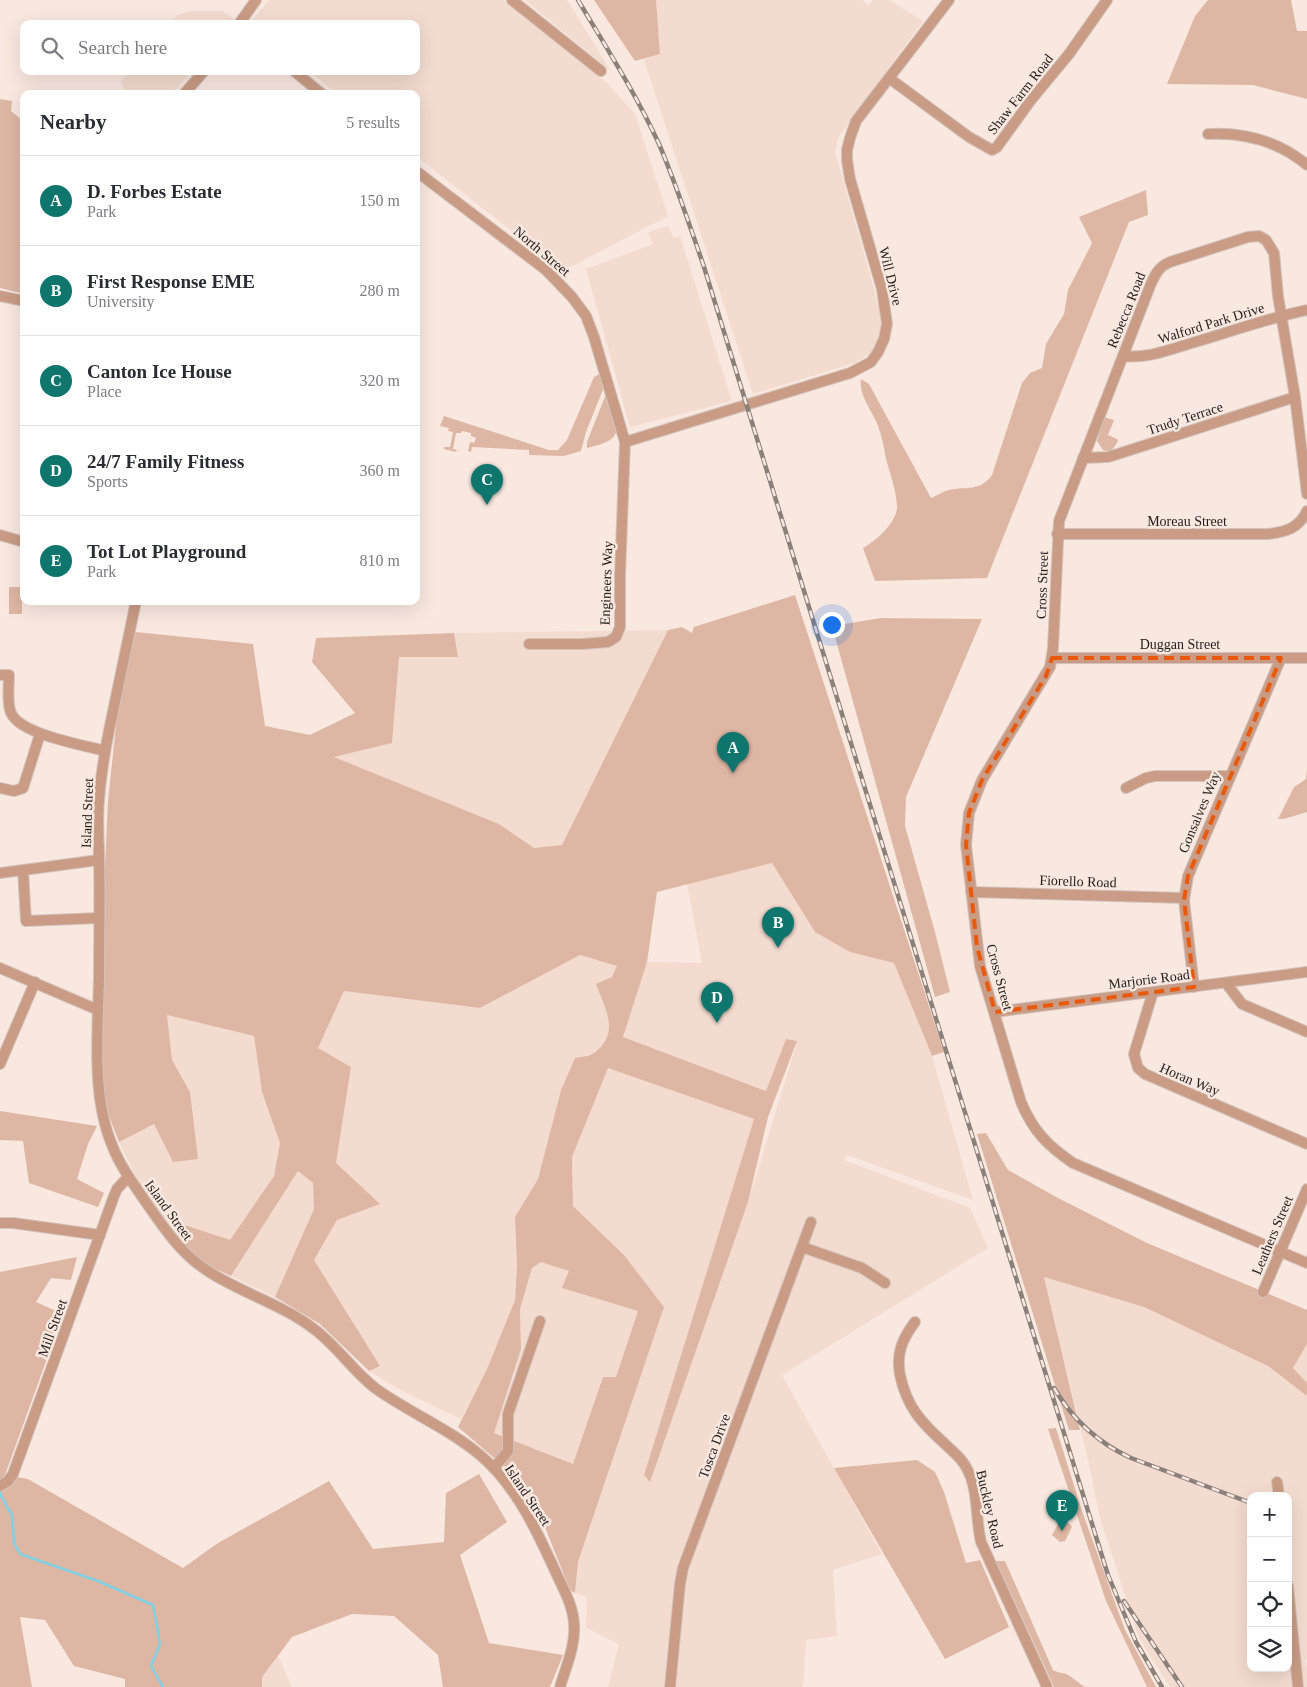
<!DOCTYPE html>
<meta charset="utf-8">
<style>
body{margin:0;font-family:"Times New Roman",serif;background:#f2f2f3;color:#2b2b33}
.controls{position:absolute;right:15px;bottom:15px;display:grid;overflow:hidden;border-radius:10px;box-shadow:0 5px 20px #0002}
.controls button{width:45px;height:45px;display:grid;place-items:center;padding:0;border:0;border-bottom:1px solid #e1e1e2;background:#fff;color:#2b2b33;font:25px sans-serif}
.you{position:absolute;left:831px;top:624px;width:18px;height:18px;margin:-12px;border:4px solid #fff;border-radius:50%;background:#1a73e8;box-shadow:0 0 0 8px #1a73e833}
.badge{display:grid;place-items:center;width:32px;height:32px;border-radius:50%;background:#0f766e;color:#fff;font-size:16px;font-weight:700}
.pin{position:absolute;translate:-50% -41px;filter:drop-shadow(0 1px 2px #0008)}
.pin::after{content:'';position:absolute;top:26px;width:18px;height:15px;background:inherit;clip-path:polygon(0 0,100% 0,50% 100%)}
.list{margin:0;padding:0;list-style:none}
h2{display:flex;justify-content:space-between;align-items:center;height:65px;margin:0;padding:0 20px;font-size:21px}
h2 small{font-size:16px;font-weight:400;color:#7c7c81}
.list li{display:grid;grid-template-columns:32px 1fr auto;gap:15px;align-items:center;box-sizing:border-box;height:90px;padding:0 20px;border-top:1px solid #e1e1e2}
.list b{display:block;font-size:19px;white-space:nowrap}
.list p{margin:0;font-size:16px;white-space:nowrap;color:#7c7c81}
.list em{font-size:16px;font-style:normal;color:#7c7c81}
.icon{flex:none;width:28px;height:28px;fill:none;stroke:currentColor;stroke-width:2;stroke-linecap:round;stroke-linejoin:round}
.map{position:relative;flex:none;width:1307px;height:1687px;overflow:hidden}
.search{position:absolute;background:#fff;box-shadow:0 5px 20px #0002;left:20px;top:20px;width:400px;height:55px;display:flex;align-items:center;gap:12px;box-sizing:border-box;padding:0 18px;border-radius:10px;color:#7c7c81;font-size:19px}
.panel{position:absolute;background:#fff;box-shadow:0 5px 20px #0002;left:20px;top:90px;width:400px;height:515px;border-radius:10px}
.map>svg:first-child{display:block}
</style>
<div class="map">
<svg width="1307" height="1687" viewBox="0 0 1307 1687">
<rect width="100%" height="100%" fill="#f9e8e0"/>
<g fill="#f3dbcf" fill-rule="evenodd">
<polygon points="269,0 503,0 606,82 635,114 668,216 563,271 416,156 416,94 337,94 309,71 416,71 416,24 249,24"/>
<polygon points="525,0 567,0 611,71"/>
<polygon points="656,0 862,0 868,5 873,0 889,0 923,21 839,136 835,152 880,310 881,332 875,350 855,363 753,394 644,60 660,53"/>
<polygon points="189,11 223,11 234,19 230,24 170,24 176,16"/>
<polygon points="130,71 191,71 172,94 127,94 121,81"/>
<polygon points="668,226 674,238 680,236 732,401 630,427 586,269 653,244 648,232"/>
<polygon points="668,630 562,845 533,848 499,824 333,757 392,743 399,657 458,657 454,633"/>
<polygon points="772,863 815,932 850,952 894,963 932,1056 973,1200 847,1155 844,1160 970,1208 988,1248 782,1375 882,1554 833,1570 837,1636 806,1640 803,1687 608,1687 619,1644 586,1628 587,1597 575,1593 578,1563 664,1307 624,1255 573,1206 572,1157 608,1067 754,1119 644,1475 650,1481 748,1202 797,1042 786,1039 767,1091 623,1037 647,962 702,963 687,884"/>
<polygon points="580,955 617,966 612,977 597,984 610,1022 608,1038 593,1054 575,1058 561,1090 538,1179 515,1217 517,1266 515,1300 487,1369 461,1419 400,1390 369,1371 379,1366 314,1260 337,1220 336,1163 351,1067 318,1048 344,991 480,1008"/>
<polygon points="167,1015 254,1036 262,1092 280,1143 274,1176 230,1241 180,1223 184,1245 142,1188 119,1142 154,1123 173,1162 190,1092 172,1060"/>
<polygon points="298,1171 313,1183 314,1209 275,1297 231,1276"/>
<polygon points="541,1261 569,1271 563,1288 638,1311 616,1377 603,1377 573,1464 494,1433 521,1349 520,1309 532,1268"/>
<path d="M1044 1277 1144 1307 1268 1366 1307 1396V1659L1305 1660 1307 1668V1687H1170L1139 1638 1100 1518 1089 1464ZM1251 1496H1288V1668H1251Z"/>
<polygon points="1307,1344 1307,1383 1293,1368"/>
<polygon points="269,1636 292,1687 245,1687"/>
</g>
<g fill="#deb7a4" fill-rule="evenodd">
<polygon points="594,0 656,0 660,54 635,61"/>
<polygon points="1208,0 1291,0 1297,31 1307,31 1307,99 1253,85 1167,84 1195,16"/>
<polygon points="0,99 12,101 11,111 24,122 24,294 0,288"/>
<path d="M1146 190 1148 215 1129 222 987 578 875 581 863 548C875 542 896 523 897 508 897 492 890 474 886 459 884 448 882 436 878 426 873 412 858 395 861 379L869 384 931 498C937 496 943 491 949 490 967 486 980 492 992 475L1022 383 1030 373 1042 368 1046 344 1064 314 1068 290 1092 243 1079 217Z"/>
<polygon points="599,374 601,375 604,387 586,432 581,451 564,456 529,455 529,450 472,447 471,452 468,451 470,442 474,443 476,438 471,436 471,433 462,431 461,433 456,433 453,449 457,450 456,452 444,449 444,447 450,447 453,432 448,431 449,428 440,426 444,416 549,450 558,450 567,440 594,377"/>
<path d="M606 394 616 432C613 443 597 445 587 448V442Z"/>
<polygon points="1104,417 1114,420 1108,435 1117,439 1118,441 1111,452 1103,450 1097,441"/>
<rect x="9" y="587" width="13" height="27"/>
<path d="M795 595 944 1052 932 1056 894 963 850 952 815 932 772 863 657 892 647 962 623 1037 766 1091 786 1039 797 1041 768 1117 748 1202 650 1482 644 1475 754 1119 608 1068 572 1157 573 1206 624 1255 664 1307 578 1562 575 1593 570 1590 541 1517 508 1470 458 1427 487 1369 515 1300 517 1266 515 1217 538 1179 561 1090 575 1058C581 1057 590 1056 594 1053 621 1033 605 1009 596 984L612 977 617 966 580 955 480 1008 344 991 318 1048 351 1067 336 1163 380 1204 337 1220 314 1260 380 1366 369 1371 320 1324 275 1297 314 1209 313 1183 298 1171 231 1276 202 1263 184 1245 179 1223 230 1240 274 1176 280 1143 262 1092 254 1036 167 1015 172 1060 190 1092 198 1159 173 1162 154 1124 119 1142 95 1080 108 801 126 631 253 644 265 726 310 735 355 713 312 662 316 638 454 633 458 657H399L392 743 334 757 499 824 534 848 562 845 668 630 682 627 692 633 694 627ZM541 1262 569 1271 562 1288 638 1311 616 1377H603L573 1464 494 1433 521 1349 520 1309 532 1268Z"/>
<polygon points="881,618 982,619 906,797 905,826 935,932 950,992 935,997 832,626"/>
<polygon points="1307,769 1307,812 1284,819 1278,819 1294,787 1306,779"/>
<polygon points="0,1111 97,1126 88,1144 77,1179 104,1193 98,1207 29,1183 23,1141 0,1140"/>
<polygon points="986,1133 1008,1170 1058,1198 1147,1243 1307,1310 1307,1344 1293,1368 1307,1383 1307,1396 1268,1366 1144,1307 1044,1277 1080,1430 1069,1430 977,1134"/>
<polygon points="77,1257 71,1280 51,1278 36,1302 63,1314 5,1475 28,1479 183,1568 218,1543 329,1481 373,1549 444,1542 446,1493 479,1474 507,1522 460,1555 489,1643 563,1655 550,1687 443,1687 438,1655 394,1616 352,1614 292,1637 262,1677 262,1687 125,1687 125,1679 74,1666 45,1620 20,1617 32,1687 0,1687 0,1272"/>
<polygon points="1056,1428 1082,1511 1125,1630 1156,1687 1147,1687 1106,1601 1048,1429"/>
<polygon points="917,1460 935,1472 944,1492 966,1563 980,1560 1009,1627 945,1659 834,1468"/>
<path d="M1060 1521C1065 1521 1070 1523 1072 1527L1065 1541 1060 1542 1052 1535Z"/>
<path d="M996 1561H1005L1053 1670C1058 1673 1061 1672 1066 1674 1073 1677 1078 1683 1085 1687H1054Z"/>
</g>
<g fill="none" stroke-linecap="round" stroke-linejoin="round">
<polyline stroke="#81d1e4" stroke-width="2.5" points="0,1490 1,1496 12,1515 14,1543 20,1554 98,1581 153,1605 160,1644 151,1666 163,1687"/>
<defs>
<g id="minor">
<polyline points="512,0 601,71"/>
<polyline points="239,24 256,0"/>
<polyline points="294,71 322,94"/>
<polyline points="889,78 969,137 992,150 997,147 1031,100 1069,54 1107,0"/>
<polyline points="184,94 204,71"/>
<path d="M1208 134C1245 132 1278 141 1307 165"/>
<polyline points="416,171 546,270 572,297 586,316 594,337 625,442 620,575 620,627 616,637 608,642 582,644 529,644"/>
<polyline points="0,296 24,301"/>
<path d="M1123 356C1148 359 1171 349 1195 342 1232 331 1269 318 1307 310"/>
<path d="M1295 397 1278 296 1274 253 1266 240 1259 236 1248 237 1170 262C1158 267 1155 275 1150 286L1059 521 1053 648 1050 667 982 780 969 813 966 845 980 966 1021 1102C1033 1131 1048 1146 1073 1163L1307 1263"/>
<polyline points="625,442 850,373 871,362 878,352 884,339 887,324 882,289 850,179 847,160 847,150 850,138 856,121 949,0"/>
<polyline points="1083,458 1108,457 1121,453 1295,397 1307,494"/>
<path d="M1057 534H1268C1286 532 1299 528 1307 511"/>
<polyline points="0,535 24,542"/>
<path d="M136 601C128 640 120 678 112 716 106 744 101 772 99 800 97 820 99 840 99 859 100 898 99 938 99 977 98 1030 91 1095 112 1145 120 1166 133 1183 145 1201 165 1229 181 1255 211 1273 244 1294 283 1305 314 1329 337 1346 352 1370 375 1388 408 1412 448 1428 480 1455 516 1485 538 1533 557 1575 564 1590 573 1606 574 1624 576 1644 566 1667 560 1687"/>
<polyline points="1052,658 1307,658"/>
<path d="M0 675H9C9 686 7 699 10 710 15 734 84 745 105 751"/>
<polyline points="0,788 14,791 23,788 40,734"/>
<polyline points="1126,788 1146,778 1155,776 1230,776"/>
<polyline points="23,870 26,921 99,918"/>
<polyline points="0,873 99,860"/>
<polyline points="971,892 1184,898"/>
<polyline points="0,968 98,1010"/>
<polyline points="1226,983 1242,1004 1307,1032"/>
<polyline points="1194,987 1184,900 1188,876 1281,658"/>
<polyline points="1153,992 1134,1054 1138,1068 1145,1074 1307,1144"/>
<polyline points="995,1012 1307,972"/>
<polyline points="0,1064 35,982"/>
<polyline points="0,1223 13,1223 100,1235"/>
<polyline points="802,1247 862,1268 885,1283"/>
<polyline points="1263,1292 1307,1189"/>
<path d="M915 1322C902 1339 896 1354 900 1375 907 1408 922 1423 945 1444 953 1452 961 1457 966 1467 979 1489 975 1517 981 1542L1047 1687"/>
<polyline points="494,1468 508,1451 508,1414 540,1321"/>
<polyline points="1277,1482 1279,1496"/>
<polyline points="0,1486 8,1481 13,1474 114,1196 117,1189 128,1177"/>
<polyline points="1288,1586 1298,1687"/>
<polyline points="670,1687 680,1584 683,1568 811,1222"/>
</g>
</defs>
<use href="#minor" stroke="#d2c3bc" stroke-width="12"/>
<use href="#minor" stroke="#ca9c85" stroke-width="10"/>
<defs>
<g id="rail">
<path d="M578 0C606 47 636 94 659 144 676 184 690 226 704 267L1097 1540 1108 1575 1136 1642 1162 1687"/>
<path d="M1054 1388C1073 1420 1098 1443 1131 1458L1251 1503"/>
<polyline points="1124,1601 1182,1687"/>
</g>
</defs>
<use href="#rail" stroke="#8b807a" stroke-width="4.5"/>
<use href="#rail" stroke="#f9e8e0" stroke-width="2.5" stroke-dasharray="8" stroke-linecap="butt"/>
</g>
<path fill="none" stroke="#e8590c" stroke-width="4" stroke-dasharray="10 6" stroke-linejoin="round" d="M1052 658H1281L1188 876 1184 900 1194 987 995 1012 977 947 966 845 969 813 982 780 1046 676Z"/>
<g text-anchor="middle" stroke-width="5" stroke-linejoin="round" paint-order="stroke">
<g font-size="14" fill="#231d1a" stroke="#f9e8e0">
<text transform="translate(1020 94) rotate(-52)" y="5">Shaw Farm Road</text>
<text transform="translate(542 251) rotate(40)" y="5">North Street</text>
<text transform="translate(891 276) rotate(76)" y="5">Will Drive</text>
<text transform="translate(1126 310) rotate(-68)" y="5">Rebecca Road</text>
<text transform="translate(1211 323) rotate(-17)" y="5">Walford Park Drive</text>
<text transform="translate(1185 418) rotate(-18)" y="5">Trudy Terrace</text>
<text x="1187" y="526">Moreau Street</text>
<text transform="translate(606 583) rotate(-88)" y="5">Engineers Way</text>
<text transform="translate(1042 585) rotate(-88)" y="5">Cross Street</text>
<text x="1180" y="649">Duggan Street</text>
<text transform="translate(1199 812) rotate(-67)" y="5">Gonsalves Way</text>
<text transform="translate(87 813) rotate(-88)" y="5">Island Street</text>
<text transform="translate(1078 881) rotate(2)" y="5">Fiorello Road</text>
<text transform="translate(1000 977) rotate(75)" y="5">Cross Street</text>
<text transform="translate(1149 979) rotate(-7)" y="5">Marjorie Road</text>
<text transform="translate(1190 1079) rotate(23)" y="5">Horan Way</text>
<text transform="translate(169 1210) rotate(54)" y="5">Island Street</text>
<text transform="translate(1272 1235) rotate(-67)" y="5">Leathers Street</text>
<text transform="translate(52 1328) rotate(-70)" y="5">Mill Street</text>
<text transform="translate(714 1446) rotate(-70)" y="5">Tosca Drive</text>
<text transform="translate(528 1495) rotate(56)" y="5">Island Street</text>
<text transform="translate(990 1509) rotate(77)" y="5">Buckley Road</text>
</g>
</g>
</svg>
<div class="controls">
<button>+</button>
<button>−</button>
<button><svg class="icon" aria-label="locate" viewBox="0 0 24 24"><circle cx="12" cy="12" r="6"/><path d="M12 2v4M12 18v4M2 12h4M18 12h4"/></svg></button>
<button><svg class="icon" aria-label="layers" viewBox="0 0 24 24"><path d="M12 4l9 5-9 5-9-5zM3 14l9 5 9-5"/></svg></button>
</div>
<div class="you"></div>
<div class="pin badge" style="left:733px;top:773px">A</div>
<div class="pin badge" style="left:778px;top:948px">B</div>
<div class="pin badge" style="left:487px;top:505px">C</div>
<div class="pin badge" style="left:717px;top:1023px">D</div>
<div class="pin badge" style="left:1062px;top:1531px">E</div>
<div class="search"><svg class="icon" aria-label="search" viewBox="0 0 24 24"><circle cx="10" cy="10" r="6"/><path d="M15 15l6 6"/></svg>Search here</div>
<section class="panel">
<h2>Nearby<small>5 results</small></h2>
<ul class="list">
<li><span class="badge">A</span><div><b>D. Forbes Estate</b><p>Park</p></div><em>150 m</em></li>
<li><span class="badge">B</span><div><b>First Response EME</b><p>University</p></div><em>280 m</em></li>
<li><span class="badge">C</span><div><b>Canton Ice House</b><p>Place</p></div><em>320 m</em></li>
<li><span class="badge">D</span><div><b>24/7 Family Fitness</b><p>Sports</p></div><em>360 m</em></li>
<li><span class="badge">E</span><div><b>Tot Lot Playground</b><p>Park</p></div><em>810 m</em></li>
</ul>
</section>
</div>
